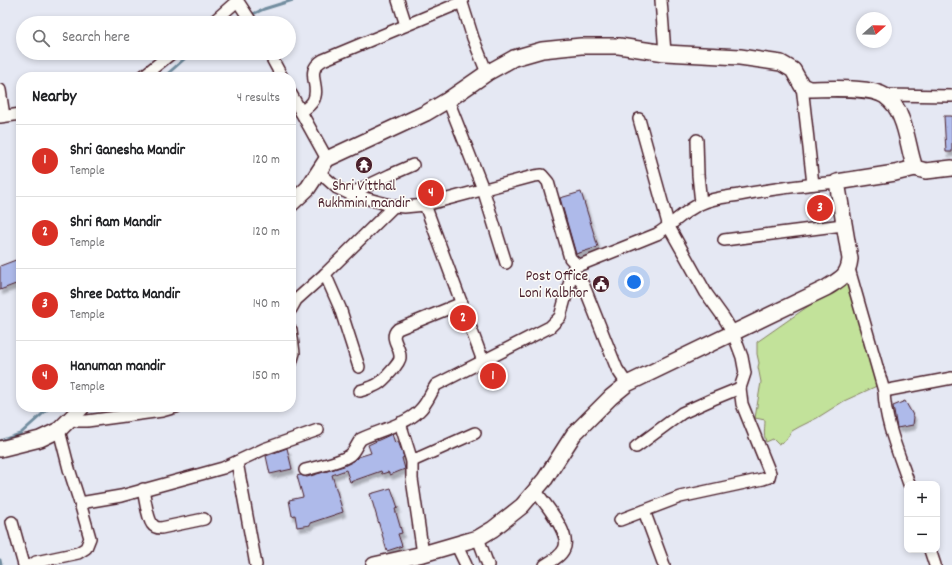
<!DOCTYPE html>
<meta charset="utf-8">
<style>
body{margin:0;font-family:Dekko,sans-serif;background:#f2f2f2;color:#202124}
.controls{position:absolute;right:12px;bottom:12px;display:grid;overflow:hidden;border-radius:8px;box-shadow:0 2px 6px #0003}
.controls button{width:36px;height:36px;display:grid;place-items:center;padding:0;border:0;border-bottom:1px solid #e0e0e0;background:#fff;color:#202124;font:20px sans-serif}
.compass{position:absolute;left:856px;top:12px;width:36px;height:36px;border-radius:50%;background:#fff;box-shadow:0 2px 6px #0003;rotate:70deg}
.you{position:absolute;left:634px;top:282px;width:14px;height:14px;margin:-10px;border:3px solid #fff;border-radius:50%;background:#1a73e8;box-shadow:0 0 0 6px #1a73e833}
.badge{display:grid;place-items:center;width:26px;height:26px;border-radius:50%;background:#d93025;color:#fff;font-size:13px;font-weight:700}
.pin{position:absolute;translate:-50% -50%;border:2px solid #fff;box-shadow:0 1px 4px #0006}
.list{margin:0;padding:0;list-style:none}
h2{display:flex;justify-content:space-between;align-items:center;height:52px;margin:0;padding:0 16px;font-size:17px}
h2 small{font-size:13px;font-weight:400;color:#757577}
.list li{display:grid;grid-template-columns:26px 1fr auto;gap:12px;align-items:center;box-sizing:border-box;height:72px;padding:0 16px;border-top:1px solid #e0e0e0}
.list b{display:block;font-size:15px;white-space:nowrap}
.list p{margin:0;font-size:13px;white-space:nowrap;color:#757577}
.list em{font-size:13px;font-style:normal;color:#757577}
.icon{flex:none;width:22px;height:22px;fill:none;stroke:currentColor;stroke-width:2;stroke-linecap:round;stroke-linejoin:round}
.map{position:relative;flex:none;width:952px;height:565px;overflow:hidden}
.search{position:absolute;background:#fff;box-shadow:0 2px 6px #0003;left:16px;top:16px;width:280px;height:44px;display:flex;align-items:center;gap:10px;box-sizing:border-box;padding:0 14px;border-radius:22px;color:#757577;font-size:15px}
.panel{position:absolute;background:#fff;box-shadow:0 2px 6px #0003;left:16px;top:72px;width:280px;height:340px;border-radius:16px}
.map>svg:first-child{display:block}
</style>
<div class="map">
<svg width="952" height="565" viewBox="0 0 952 565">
<defs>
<filter id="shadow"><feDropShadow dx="2.5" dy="4.5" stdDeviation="1" flood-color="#0004"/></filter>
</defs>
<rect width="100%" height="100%" fill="#e5e8f3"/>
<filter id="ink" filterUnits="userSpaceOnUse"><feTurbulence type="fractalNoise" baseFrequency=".025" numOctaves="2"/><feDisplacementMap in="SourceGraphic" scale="8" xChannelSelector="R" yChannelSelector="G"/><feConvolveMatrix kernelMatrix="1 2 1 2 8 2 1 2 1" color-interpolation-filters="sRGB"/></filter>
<g filter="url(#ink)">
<path fill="#c2e29a" stroke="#868062" d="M846 282 852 285 881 384 844 401 817 418 799 427 792 431 785 441 778 444 773 439 766 442C763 432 765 430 765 420L755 418 761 382 758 367 759 363 757 354V342L830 291Z"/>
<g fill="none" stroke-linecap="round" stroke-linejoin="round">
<g stroke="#728d9f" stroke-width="3">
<polyline points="233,23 264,9 293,0"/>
<polyline points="164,77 191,53"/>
<polyline points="0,441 20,434 50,407"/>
<polyline points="0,560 1,565"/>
</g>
</g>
<g fill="#aebaea" stroke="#4a1f2b" filter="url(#shadow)">
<polygon points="944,116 952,116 952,152 946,152"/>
<polygon points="581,192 598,247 576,254 560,198"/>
<polygon points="21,258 21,282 0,290 0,266"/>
<polygon points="905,401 914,417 913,425 897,428 893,406"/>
<polygon points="392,434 395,443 398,441 404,457 402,458 405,469 390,475 388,472 382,474 381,471 350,482 346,470 332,475 343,512 310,523 310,525 297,527 295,515 292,516 289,500 303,497 297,476 300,475 307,477 344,466 354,461 358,457 371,453 368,445"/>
<polygon points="287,448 292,469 270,474 266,456"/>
<polygon points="391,488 398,508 395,509 402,533 398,534 402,546 387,551 370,494"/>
</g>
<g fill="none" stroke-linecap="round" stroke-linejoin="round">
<defs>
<g id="street">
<polyline points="237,0 252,23"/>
<polyline points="398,0 406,25"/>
<polyline points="461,0 473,38 487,73"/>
<polyline points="661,0 665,53"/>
<polyline points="212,23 237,1"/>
<polyline points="269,53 282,77"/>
<polyline points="142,77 172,53"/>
<polyline points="802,86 813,184"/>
<polyline points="0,90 4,116"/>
<polyline points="291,94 327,159"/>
<polyline points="884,95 952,96"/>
<polyline points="448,100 483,189 506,263"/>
<path d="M301 112C305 109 310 106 313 101 322 86 303 72 323 60L462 2"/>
<polyline points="0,117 21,114"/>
<polyline points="697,140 698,175 701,203"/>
<path d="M319 172 337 188 350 194 394 206 404 207 425 205 534 176 542 175 548 182 570 258 575 263 580 265 657 234C672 225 684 211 700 204 712 198 726 197 739 195 771 189 804 185 837 182"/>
<polyline points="350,194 390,175 413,165"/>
<polyline points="425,205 483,361"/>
<polyline points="724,240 843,225"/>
<path d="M849 269 884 391C885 423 899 454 909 484"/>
<polyline points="573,271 584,286 617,369 627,384"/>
<polyline points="325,274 340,308 359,367"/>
<polyline points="291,309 296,300 325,274 394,206"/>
<polyline points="291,330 294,353 291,363"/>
<path d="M360 391C366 389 373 387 378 384 383 381 400 363 400 358 401 346 388 338 398 329L462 303"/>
<polyline points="884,391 952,378"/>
<polyline points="70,418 77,421 87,421 162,411 176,407"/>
<polyline points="400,423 412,461 412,479 423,554"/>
<polyline points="636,447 682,413 713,399 740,388"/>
<polyline points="412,461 475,433"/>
<polyline points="237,462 256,565"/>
<path d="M305 470C316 467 341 462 350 455 355 451 356 445 361 439 377 431 407 424 419 411 427 404 430 394 436 385L550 327 560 317 575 263"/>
<path d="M143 489C145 498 147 517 152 524 154 527 158 528 161 528L204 519"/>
<path d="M535 490C544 503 572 534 564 549 561 556 552 561 545 565"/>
<polyline points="80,503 121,496 223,468 264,449 318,430"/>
<polyline points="644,511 664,565"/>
<polyline points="620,520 680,497 763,479 769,477 770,473 742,404 740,388 745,373 742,357 733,333 724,318 706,293 669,227 639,119"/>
<polyline points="12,522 24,565"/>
<polyline points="478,538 488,565"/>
<polyline points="456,544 466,565"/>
<polyline points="930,550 935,565"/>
<polyline points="32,565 36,562 78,553 86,548 90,538 80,503 69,469 59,430"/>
</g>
<g id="secondary">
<path d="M291 204 308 188 327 159 426 113 448 100 487 73 514 58 542 50 581 46H619L665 53 740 57 781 63 793 70 802 86 809 89C828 89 870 86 885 96 893 102 898 109 901 118 908 134 909 152 915 168L926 171 952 168"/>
<polyline points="0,449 40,439 59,430 82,407"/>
<path d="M374 565 423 554 478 538 493 529 522 506 545 479 574 434 611 397 627 384 826 288C840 279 848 277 850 259L837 182 895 173 915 168"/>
</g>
</defs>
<use href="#street" stroke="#4a1f2b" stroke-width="14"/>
<use href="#secondary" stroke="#4a1f2b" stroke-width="18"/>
<use href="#street" stroke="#fdfcf7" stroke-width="11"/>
<use href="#secondary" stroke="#fdfcf7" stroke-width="15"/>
</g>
</g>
<defs>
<symbol id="temple-disc" viewBox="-11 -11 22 22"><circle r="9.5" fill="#4a1f2b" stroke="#fdfcf7"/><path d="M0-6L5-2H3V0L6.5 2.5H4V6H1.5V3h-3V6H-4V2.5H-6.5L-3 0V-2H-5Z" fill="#fff"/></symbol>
<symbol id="civic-disc" viewBox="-11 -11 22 22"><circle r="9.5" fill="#4a1f2b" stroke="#fdfcf7"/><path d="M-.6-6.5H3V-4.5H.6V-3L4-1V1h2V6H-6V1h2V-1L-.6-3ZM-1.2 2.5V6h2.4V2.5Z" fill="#fff"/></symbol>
</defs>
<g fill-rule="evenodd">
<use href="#temple-disc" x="354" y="155" width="20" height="20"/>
<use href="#civic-disc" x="591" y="274" width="20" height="20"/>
</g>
<g text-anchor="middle" stroke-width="3" stroke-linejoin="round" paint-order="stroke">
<g font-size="15" fill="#4a1f2b" stroke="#fdfcf7">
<text x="364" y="190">Shri Vitthal<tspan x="364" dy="17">Rukhmini mandir</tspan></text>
<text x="588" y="280" text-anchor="end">Post Office<tspan x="588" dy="17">Loni Kalbhor</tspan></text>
</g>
</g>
</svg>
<div class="controls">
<button>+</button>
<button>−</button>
</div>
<svg class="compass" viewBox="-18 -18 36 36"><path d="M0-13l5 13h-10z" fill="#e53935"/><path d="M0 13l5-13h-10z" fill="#757577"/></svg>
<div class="you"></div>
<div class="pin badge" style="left:493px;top:376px">1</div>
<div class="pin badge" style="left:463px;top:318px">2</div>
<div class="pin badge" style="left:820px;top:208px">3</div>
<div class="pin badge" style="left:431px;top:193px">4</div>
<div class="search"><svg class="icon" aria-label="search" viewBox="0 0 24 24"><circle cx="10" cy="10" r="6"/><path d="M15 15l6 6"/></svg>Search here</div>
<section class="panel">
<h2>Nearby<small>4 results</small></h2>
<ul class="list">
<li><span class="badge">1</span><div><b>Shri Ganesha Mandir</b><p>Temple</p></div><em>120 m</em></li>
<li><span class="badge">2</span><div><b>Shri Ram Mandir</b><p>Temple</p></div><em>120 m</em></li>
<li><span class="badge">3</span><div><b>Shree Datta Mandir</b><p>Temple</p></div><em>140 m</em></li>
<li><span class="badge">4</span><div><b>Hanuman mandir</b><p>Temple</p></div><em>150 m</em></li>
</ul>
</section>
</div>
